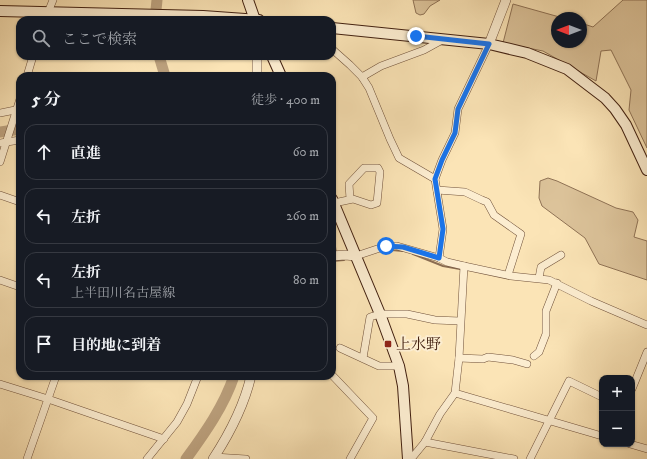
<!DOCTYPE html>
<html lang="ja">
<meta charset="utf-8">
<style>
body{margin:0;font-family:"IM FELL DW Pica","Noto Serif JP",serif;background:#20242c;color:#f1f3f6}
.controls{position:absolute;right:12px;bottom:12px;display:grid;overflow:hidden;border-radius:8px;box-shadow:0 1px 3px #0004}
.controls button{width:36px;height:36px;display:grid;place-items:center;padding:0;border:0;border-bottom:1px solid #363941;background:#171b24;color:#f1f3f6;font:20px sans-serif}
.compass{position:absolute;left:551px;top:12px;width:36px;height:36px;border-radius:50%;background:#171b24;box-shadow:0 1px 3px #0004;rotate:270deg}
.stop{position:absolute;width:12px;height:12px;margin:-9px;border:3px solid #1a73e8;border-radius:50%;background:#fff}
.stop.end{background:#1a73e8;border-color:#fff;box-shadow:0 1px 4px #0008}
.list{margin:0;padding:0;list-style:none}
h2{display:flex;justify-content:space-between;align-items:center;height:52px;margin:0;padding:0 16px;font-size:17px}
h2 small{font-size:13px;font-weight:400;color:#9ea1a6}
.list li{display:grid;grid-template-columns:26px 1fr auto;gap:12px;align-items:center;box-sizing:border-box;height:56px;margin:0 8px 8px;padding:0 8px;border:1px solid #363941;border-radius:12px}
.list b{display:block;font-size:15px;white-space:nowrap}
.list p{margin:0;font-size:13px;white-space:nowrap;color:#9ea1a6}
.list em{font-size:13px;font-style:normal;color:#9ea1a6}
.icon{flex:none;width:22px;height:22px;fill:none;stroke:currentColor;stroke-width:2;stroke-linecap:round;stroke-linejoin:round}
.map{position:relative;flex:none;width:647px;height:459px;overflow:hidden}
.search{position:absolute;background:#171b24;box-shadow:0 1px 3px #0004;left:16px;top:16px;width:320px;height:44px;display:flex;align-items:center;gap:10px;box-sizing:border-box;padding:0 14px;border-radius:12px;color:#9ea1a6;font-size:15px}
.panel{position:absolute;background:#171b24;box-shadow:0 1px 3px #0004;left:16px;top:72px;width:320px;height:308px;border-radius:12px}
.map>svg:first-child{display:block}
</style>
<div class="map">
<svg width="647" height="459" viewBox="0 0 647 459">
<rect width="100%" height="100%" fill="#fbe4b6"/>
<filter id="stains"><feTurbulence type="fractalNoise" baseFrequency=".005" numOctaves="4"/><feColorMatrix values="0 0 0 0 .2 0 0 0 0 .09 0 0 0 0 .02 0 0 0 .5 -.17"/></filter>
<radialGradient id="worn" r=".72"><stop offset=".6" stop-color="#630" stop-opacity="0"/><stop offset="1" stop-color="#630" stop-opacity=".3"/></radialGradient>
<g fill="#dcc39a" stroke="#8f7255">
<polygon points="413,0 440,0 430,6 424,14 420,15 416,13"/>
<polygon points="623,0 647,0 647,148 629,110 631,90 611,50 601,51 596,81 543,51 503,43 513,4 563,18 557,18 557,42 581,42 581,23 593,27"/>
<polygon points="548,178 557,181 616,208 633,212 638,220 634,237 647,241 647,280 599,264 585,238 542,206 539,198 540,181"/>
</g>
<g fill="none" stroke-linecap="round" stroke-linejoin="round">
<g stroke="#8b6d52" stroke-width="2">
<polyline points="386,251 392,250 403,251"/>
<polyline points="413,254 443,266 460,269"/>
<polyline points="332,261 344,260"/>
</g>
<g stroke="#bca17e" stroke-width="11">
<polyline points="155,20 157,0"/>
<polyline points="159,56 165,76"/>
<polyline points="0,132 20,129"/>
<path d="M186 459C205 433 224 406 234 376"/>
</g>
<defs>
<g id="minor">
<polyline points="45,20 53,0"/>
<polyline points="332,49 350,65 362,77 369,88 390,139 399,158 435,179"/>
<polyline points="27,76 33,56"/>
<polyline points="362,77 381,66 424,50 444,39"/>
<polyline points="0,113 20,109"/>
<polyline points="0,143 20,140"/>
<polyline points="0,162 20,99"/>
<polyline points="437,190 465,192 482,200 487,202 494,215 521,234 508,275"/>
<polyline points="0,195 20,202"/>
<polyline points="334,203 353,199 371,205 377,203 380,172 378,168 364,168 349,184 350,199"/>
<polyline points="332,247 333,256"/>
<polyline points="356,256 386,246 397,246 439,258 447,262 464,266 511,276 549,280 591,301 647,325"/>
<polyline points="439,258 443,229 435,179 442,160 455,133 458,109 489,44"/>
<polyline points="539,278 541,267 561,255"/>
<polyline points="0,280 20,287"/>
<polyline points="340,348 379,366 399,366"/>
<polyline points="534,356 539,352 546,334 546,311 557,283"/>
<polyline points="363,358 370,317 380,314 407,314 435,320 460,321"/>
<polyline points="459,358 483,359 488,357 513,360 527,364"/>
<polyline points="332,375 373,418 350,459"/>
<polyline points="0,384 48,399 164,439"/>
<polyline points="632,389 647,352"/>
<polyline points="455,393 602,436"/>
<polyline points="425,442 514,459"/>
<polyline points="630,444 647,449"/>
<polyline points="214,457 246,459"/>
<polyline points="27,459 56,376"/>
<polyline points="147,459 177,422 187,404 198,376"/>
<polyline points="411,459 425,442 440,414 455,393 459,358 464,266"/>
<polyline points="530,459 569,381 602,397"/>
</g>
<g id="tertiary">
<polyline points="489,44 506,0"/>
<polyline points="257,56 257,76"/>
<polyline points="332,256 345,255 356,256"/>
<path d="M213 459C230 433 244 406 251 376"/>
</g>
<g id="secondary">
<polyline points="248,0 255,20"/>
<polyline points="0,11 203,16 259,20"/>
<polyline points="332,28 489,44 527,53 567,69 605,98 615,109 626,125 647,170"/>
<polyline points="272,56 281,76"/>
<polyline points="332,199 380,314 399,366 403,386 408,459"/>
</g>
</defs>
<use href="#minor" stroke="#70513a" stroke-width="8"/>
<use href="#tertiary" stroke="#70513a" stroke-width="10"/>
<use href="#secondary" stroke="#422010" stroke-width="12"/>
<use href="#minor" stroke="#fcedd0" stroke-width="7"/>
<use href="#tertiary" stroke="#fcedd0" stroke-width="9"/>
<use href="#secondary" stroke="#fcedd0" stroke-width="10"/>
</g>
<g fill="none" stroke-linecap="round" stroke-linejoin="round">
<polyline stroke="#1a73e8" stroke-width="5" points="386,246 403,247 439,258 443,229 435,179 442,160 455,133 458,109 489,44 416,36"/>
</g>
<rect fill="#8f2418" stroke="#fcedd0" stroke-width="1.5" x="384" y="340" width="8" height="8" rx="2"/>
<g text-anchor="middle" stroke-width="4" stroke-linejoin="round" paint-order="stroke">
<g font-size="15" fill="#422010" stroke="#fcedd0" text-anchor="start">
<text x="396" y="349">上水野</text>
</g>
</g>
<rect width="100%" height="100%" filter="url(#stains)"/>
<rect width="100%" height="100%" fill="url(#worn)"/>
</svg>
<div class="controls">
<button>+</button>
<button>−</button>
</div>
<svg class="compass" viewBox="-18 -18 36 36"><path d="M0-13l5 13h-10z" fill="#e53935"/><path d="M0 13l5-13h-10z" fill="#9ea1a6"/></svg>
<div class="stop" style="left:386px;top:246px"></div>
<div class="stop end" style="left:416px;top:36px"></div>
<div class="search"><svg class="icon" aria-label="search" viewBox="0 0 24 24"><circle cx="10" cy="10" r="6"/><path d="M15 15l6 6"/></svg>ここで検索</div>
<section class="panel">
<h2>5 分<small>徒歩 · 400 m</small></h2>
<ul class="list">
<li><svg class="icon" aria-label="ahead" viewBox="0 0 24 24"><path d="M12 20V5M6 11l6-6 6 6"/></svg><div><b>直進</b></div><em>60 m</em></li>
<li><svg class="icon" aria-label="left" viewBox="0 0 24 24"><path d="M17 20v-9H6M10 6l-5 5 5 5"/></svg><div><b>左折</b></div><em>260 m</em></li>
<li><svg class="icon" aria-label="left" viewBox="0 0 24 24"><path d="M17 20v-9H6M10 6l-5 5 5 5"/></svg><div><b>左折</b><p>上半田川名古屋線</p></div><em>80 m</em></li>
<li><svg class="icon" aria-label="arrive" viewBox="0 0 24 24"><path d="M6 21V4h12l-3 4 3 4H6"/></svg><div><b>目的地に到着</b></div></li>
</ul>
</section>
</div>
